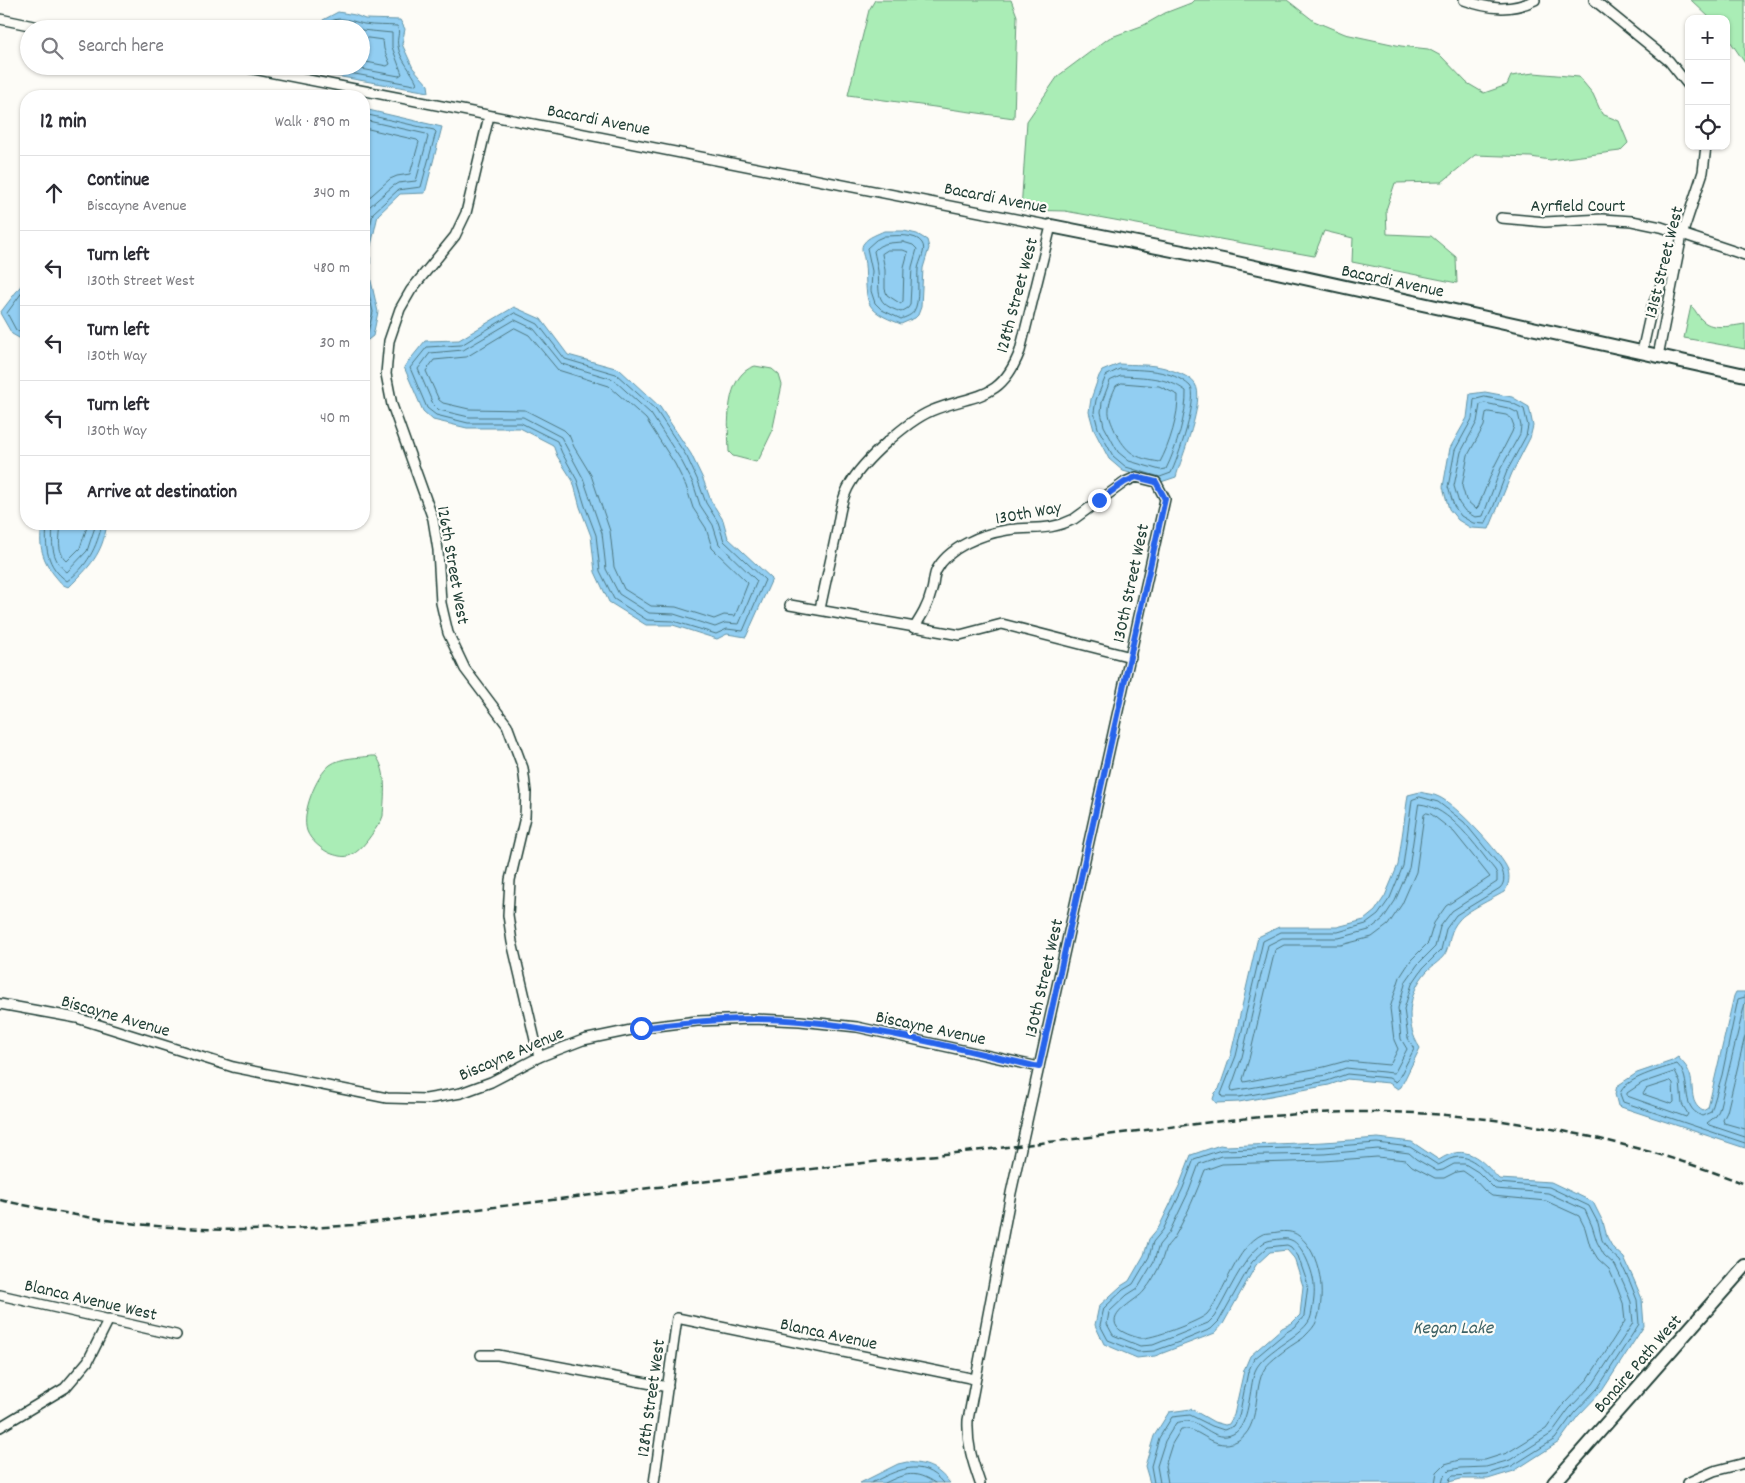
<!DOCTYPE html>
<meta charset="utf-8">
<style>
body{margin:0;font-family:Dekko,sans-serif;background:#f2f2f3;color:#2b2b33}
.controls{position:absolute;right:15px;top:15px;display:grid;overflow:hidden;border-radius:10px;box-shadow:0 1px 4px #0004}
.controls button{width:45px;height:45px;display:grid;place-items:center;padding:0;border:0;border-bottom:1px solid #e1e1e2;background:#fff;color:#2b2b33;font:25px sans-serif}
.stop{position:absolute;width:15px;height:15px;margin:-11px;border:4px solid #2563eb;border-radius:50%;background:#fff}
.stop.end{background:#2563eb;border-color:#fff;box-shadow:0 1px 5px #0008}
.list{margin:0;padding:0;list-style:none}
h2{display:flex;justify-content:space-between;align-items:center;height:65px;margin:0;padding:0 20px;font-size:21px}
h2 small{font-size:16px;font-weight:400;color:#7c7c81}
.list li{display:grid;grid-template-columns:32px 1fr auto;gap:15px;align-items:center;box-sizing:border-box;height:75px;padding:0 20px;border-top:1px solid #e1e1e2}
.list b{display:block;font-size:19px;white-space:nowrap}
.list p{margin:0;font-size:16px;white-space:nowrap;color:#7c7c81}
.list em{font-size:16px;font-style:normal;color:#7c7c81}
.icon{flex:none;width:28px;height:28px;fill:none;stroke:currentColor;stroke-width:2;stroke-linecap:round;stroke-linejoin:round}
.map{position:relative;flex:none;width:1745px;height:1483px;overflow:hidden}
.search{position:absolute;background:#fff;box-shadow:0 1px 4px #0004;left:20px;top:20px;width:350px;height:55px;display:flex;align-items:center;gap:12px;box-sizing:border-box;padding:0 18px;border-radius:28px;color:#7c7c81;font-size:19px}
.panel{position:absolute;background:#fff;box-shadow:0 1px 4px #0004;left:20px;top:90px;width:350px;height:440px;border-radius:20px}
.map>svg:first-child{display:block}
</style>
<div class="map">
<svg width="1745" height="1483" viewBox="0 0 1745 1483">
<rect width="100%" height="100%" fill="#fdfcf7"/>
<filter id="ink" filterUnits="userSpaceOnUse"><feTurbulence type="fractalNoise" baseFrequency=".02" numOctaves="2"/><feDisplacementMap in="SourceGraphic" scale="10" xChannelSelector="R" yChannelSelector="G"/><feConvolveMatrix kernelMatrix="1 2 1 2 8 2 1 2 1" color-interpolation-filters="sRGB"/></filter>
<g filter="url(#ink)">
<g fill="#aaedb6" stroke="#649575">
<polygon points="875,0 1011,0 1017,16 1014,118 848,95 869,10"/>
<polygon points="1194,0 1287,0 1314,21 1345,34 1401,46 1428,49 1441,56 1467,83 1484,93 1507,85 1511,76 1534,73 1579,77 1593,94 1602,114 1619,121 1628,143 1620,151 1550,160 1531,157 1475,155 1442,182 1395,183 1386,210 1387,234 1431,236 1456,257 1457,283 1352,262 1353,238 1324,231 1314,256 1065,211 1021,210 1027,121 1058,76 1109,38 1144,25 1165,13 1191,3"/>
<polygon points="1691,0 1745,0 1745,63 1726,35 1726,19 1711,19"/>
<path d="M1691 306C1696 310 1698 317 1703 321 1713 330 1732 326 1745 324V349L1684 338Z"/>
<path d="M755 366 772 369 779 375 782 385 772 432 759 459 756 462 733 456 729 452C728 427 724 375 755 366Z"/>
<path d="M371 756H376C388 772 384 797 383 816L381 821C373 832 363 850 351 855 345 858 338 856 332 854 323 851 310 840 307 831 301 813 316 776 330 765 341 757 359 758 371 756Z"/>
</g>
<g fill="#92cef2" stroke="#6494a6">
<polygon points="338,12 355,15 365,19 400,20 405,29 402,44 413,68 428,85 429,92 312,72 307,69 307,66 361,66 361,29 318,29 323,20"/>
<polygon points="364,109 442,127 425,193 400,194 378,215 370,250 371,281 378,312 373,336 364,343"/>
<path d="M884 231H904L917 234 927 240 929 248 923 268 921 307 918 315 915 318 901 324C891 320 876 315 870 305 864 295 867 272 864 258 863 254 860 247 864 243 868 237 878 234 884 231Z"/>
<polygon points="26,279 26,342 12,334 0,313"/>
<polygon points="514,307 541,319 568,355 619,369 660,407 691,454 703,479 711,501 723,520 728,538 772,579 746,637 727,634 717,639 673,625 646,625 609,602 595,572 591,536 580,507 573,481 557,456 553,445 520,428 467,428 433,420 423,411 404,367 425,341 459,340"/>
<path d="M1119 364C1134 365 1151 364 1165 368 1174 371 1190 376 1195 384 1206 400 1181 458 1176 477L1161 482 1123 471 1109 459 1094 430 1089 412 1091 399 1099 376 1102 371Z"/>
<polygon points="1485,392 1512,397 1529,407 1533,426 1530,438 1512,473 1489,529 1471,528 1458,520 1449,509 1443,487 1450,448 1467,418 1470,394"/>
<path d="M43 524H107C102 555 90 566 69 587 63 586 60 582 56 577 43 562 37 544 43 524Z"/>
<path d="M1420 792C1426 794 1434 794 1439 797 1454 803 1503 855 1508 870 1510 877 1509 886 1504 892 1492 899 1466 911 1459 920 1449 931 1451 940 1446 952 1443 959 1433 965 1427 971 1408 992 1404 1024 1420 1048L1401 1087 1398 1089 1389 1083 1347 1079 1329 1085 1239 1102 1216 1103 1213 1099 1215 1093 1219 1089 1231 1054 1258 937 1279 927H1337L1364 920 1375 911 1385 896 1398 865 1408 795Z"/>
<path d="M1736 992H1745V1148L1618 1106 1615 1094 1617 1086 1637 1073 1672 1061 1678 1057C1681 1061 1686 1065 1688 1070 1696 1085 1687 1102 1703 1111L1708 1108 1734 996Z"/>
<path d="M1378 1138 1412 1142 1439 1160C1466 1142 1481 1159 1499 1179L1551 1182 1593 1202 1603 1222 1607 1237 1613 1248 1624 1258 1634 1280 1642 1299 1644 1326 1602 1391 1578 1416 1559 1442 1514 1471 1488 1479H1461L1445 1483H1150L1145 1466 1154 1436 1169 1412 1191 1409 1214 1422 1225 1425 1229 1424 1234 1415 1244 1370 1250 1356 1282 1328 1292 1323 1300 1315 1303 1286 1294 1258 1287 1250 1270 1252 1256 1265 1223 1324 1215 1333 1155 1356 1137 1358 1104 1344 1095 1325 1099 1306 1121 1286 1129 1281 1144 1255 1149 1239 1159 1227 1179 1186 1191 1155 1220 1145 1226 1146 1324 1142Z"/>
<path d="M907 1462C928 1464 935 1466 950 1483H860L898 1464Z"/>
</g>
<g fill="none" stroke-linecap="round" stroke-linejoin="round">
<g stroke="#4d7780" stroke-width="1">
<polyline points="361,37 383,40 384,49 390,64 387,66 361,61"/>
<path d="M312 66 414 85 417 83C412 71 400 60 398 46 396 38 401 33 397 26 386 25 375 26 364 24 350 21 333 12 324 29"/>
<polyline points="345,66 399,76 402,74 392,47 392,33 361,30"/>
<polyline points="364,114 434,130 436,132 421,187 398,190 373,213 365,250 366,281 373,312 368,332 364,336"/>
<polyline points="364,120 426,134 428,137 416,181 398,183 393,186 369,207 364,225"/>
<polyline points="364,128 417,140 419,142 410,174 397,176 390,179 364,202"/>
<path d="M885 236C895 236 916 233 922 243 927 250 919 261 918 269 917 280 920 302 914 311 912 315 906 317 901 319L882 310 875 303 871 291 872 271 867 248 876 240Z"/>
<path d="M903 242 913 245 917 249 912 267 910 305 908 308 901 312C874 303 880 294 878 271 877 264 875 257 874 251 881 242 892 243 903 242Z"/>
<polygon points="888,250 903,250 908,252 904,267 903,301 901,304 887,295 885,289 885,270 882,254"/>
<polyline points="26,287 7,313 16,330 26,336"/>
<polygon points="515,313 538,324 565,359 616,374 656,410 687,457 698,481 706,503 718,522 724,541 765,580 743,631 727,629 716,634 673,621 647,620 614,599 600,571 596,535 585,506 577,480 562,453 557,441 521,423 468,423 436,415 427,408 410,368 427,347 461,345"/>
<polygon points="515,320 534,329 562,364 613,379 651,414 681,460 693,483 700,505 713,525 719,544 757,581 739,624 725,623 715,627 674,614 649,613 619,594 606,569 602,533 583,478 561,437 523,417 469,417 439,410 433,404 418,369 430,353 463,350"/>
<polygon points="515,328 529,335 558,370 609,386 646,419 675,464 686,486 693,508 706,528 712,548 748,583 735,616 724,615 714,619 676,607 651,606 624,589 614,567 610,531 591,475 574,447 569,435 564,430 525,410 469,409 443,403 439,400 426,371 434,360 466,357"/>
<path d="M1120 369C1142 370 1172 369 1190 386 1200 396 1177 461 1171 473L1160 477 1126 467 1113 456 1098 428 1094 412 1096 400 1106 376Z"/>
<path d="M1121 376C1144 377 1167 377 1186 391 1187 413 1176 449 1166 469L1160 470 1129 461 1118 452 1104 426 1101 412 1102 402 1110 381Z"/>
<path d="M1122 383 1159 386 1178 395C1179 414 1169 446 1160 462 1134 458 1127 453 1115 431 1112 424 1108 416 1109 409 1109 401 1113 393 1116 386Z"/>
<polygon points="1485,397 1510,402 1524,409 1528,426 1526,436 1507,471 1493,508 1485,524 1473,523 1461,516 1454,506 1448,487 1455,450 1472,419 1474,400"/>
<polygon points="1485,403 1508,408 1518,413 1521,426 1520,434 1501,468 1483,516 1475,517 1465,511 1459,503 1454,486 1461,452 1477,422 1480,405"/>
<polygon points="1489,412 1506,415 1511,418 1514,426 1512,432 1495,465 1478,507 1476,509 1466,500 1462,486 1468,455 1484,426 1486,413"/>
<path d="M47 524C45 547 46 566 67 581 87 567 97 547 102 524"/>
<path d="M53 524C52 542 50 559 67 572L87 551 96 524"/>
<path d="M61 524C60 537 56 551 67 561L80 548 88 524"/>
<path d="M1420 797 1438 802 1464 822 1500 866C1504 873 1506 882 1500 888L1456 915 1446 929 1441 950 1423 968 1412 984 1404 1009 1408 1038 1414 1049 1398 1080 1396 1082 1389 1078 1347 1074 1327 1081 1239 1097H1222L1221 1094 1236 1056 1263 941 1281 932H1338L1366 924 1378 915 1390 898 1403 866 1412 800Z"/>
<path d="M1419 804C1450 806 1477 848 1495 870L1497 874V882L1452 911 1440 927 1435 947 1418 964 1406 981 1398 1008 1401 1039 1407 1049 1395 1072 1393 1073 1346 1068 1326 1075 1232 1091 1231 1088 1242 1057 1268 945 1282 938H1339L1369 930 1383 919 1395 901 1409 868Z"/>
<polygon points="1427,813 1431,814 1454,832 1490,877 1446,906 1434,923 1428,943 1411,960 1400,977 1390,1008 1394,1040 1398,1049 1391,1063 1389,1065 1346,1061 1324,1067 1244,1082 1243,1079 1249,1059 1275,950 1284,945 1341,945 1372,937 1388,925 1402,904 1416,872 1424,815"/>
<path d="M1745 997 1738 999 1722 1075 1711 1112 1702 1116C1678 1106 1694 1081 1677 1064 1662 1069 1624 1078 1620 1094L1623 1102 1745 1143"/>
<polyline points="1745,1003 1719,1110 1716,1116 1707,1123 1709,1125 1745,1137"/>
<polyline points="1745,1036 1727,1112 1723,1120 1724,1123 1745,1129"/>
<polygon points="1675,1072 1680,1082 1682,1104 1688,1114 1686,1117 1627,1096 1627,1093 1642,1083"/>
<polygon points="1671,1081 1673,1083 1674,1102 1672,1104 1643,1094 1646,1089"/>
<path d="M871 1483C896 1471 921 1456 943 1483"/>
<path d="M885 1483C906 1473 915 1470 935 1483"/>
<path d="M1154 1483 1151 1466 1159 1438 1172 1417 1190 1415 1212 1426 1224 1430 1234 1426 1239 1416 1248 1372 1254 1359 1285 1333 1295 1327 1304 1316 1308 1285 1298 1256 1291 1247 1287 1245 1268 1247 1252 1262 1219 1321 1211 1329 1182 1341 1154 1351 1138 1352 1108 1340 1100 1325 1104 1308 1123 1290 1133 1284 1149 1257 1153 1242 1163 1230 1183 1188 1194 1159 1221 1150 1324 1147 1377 1143 1410 1147 1438 1165C1444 1163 1448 1159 1453 1158 1474 1153 1483 1172 1497 1183L1549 1187 1589 1206 1598 1223 1602 1240 1609 1251 1620 1261 1630 1282 1637 1300 1639 1324 1598 1388 1574 1413 1555 1439 1512 1466 1487 1474 1453 1476 1450 1478 1449 1483"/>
<path d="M1160 1483 1157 1466 1165 1441 1176 1423C1179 1422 1184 1421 1187 1421 1203 1422 1215 1443 1233 1434 1250 1426 1249 1388 1255 1371 1264 1349 1307 1335 1311 1316 1313 1307 1315 1295 1314 1286 1314 1274 1303 1244 1291 1240 1287 1238 1283 1239 1280 1239 1273 1240 1267 1240 1262 1244 1240 1262 1229 1293 1214 1317L1208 1323 1153 1345 1140 1346 1113 1335 1107 1324 1109 1312 1127 1295 1138 1288 1154 1261 1159 1245 1169 1233 1189 1191 1199 1164 1221 1156 1324 1154 1378 1149 1409 1153 1416 1159 1437 1171 1443 1170 1454 1164H1465L1478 1172 1495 1189 1548 1193 1585 1210 1592 1226 1597 1242 1604 1255 1615 1265 1624 1284 1631 1302 1633 1323 1593 1384 1569 1409 1551 1434 1510 1460 1486 1467 1460 1468 1450 1470 1444 1476 1442 1483"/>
<path d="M1168 1483 1165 1466 1172 1444 1181 1429C1200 1426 1214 1453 1237 1441 1262 1428 1252 1388 1265 1368 1270 1361 1286 1349 1294 1344 1298 1341 1303 1339 1306 1335 1310 1331 1315 1326 1317 1320 1326 1296 1321 1253 1299 1236 1293 1231 1285 1231 1278 1232 1273 1233 1267 1233 1263 1234 1236 1246 1225 1293 1207 1314 1200 1321 1150 1340 1140 1338 1134 1337 1120 1332 1117 1327 1107 1313 1138 1300 1144 1291 1151 1283 1157 1272 1161 1262 1163 1258 1164 1252 1166 1248 1169 1243 1173 1240 1175 1236 1187 1215 1196 1193 1205 1170L1222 1164 1324 1161 1377 1157 1406 1160 1412 1166 1435 1178H1444L1456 1172 1463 1171 1473 1178 1485 1191 1492 1196 1546 1201 1579 1216 1585 1228 1590 1246 1598 1259 1609 1269 1617 1287 1623 1303 1625 1321 1588 1379 1564 1404 1546 1429 1507 1453 1485 1460H1459L1445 1464 1437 1472 1435 1483"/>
</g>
<defs>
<g id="street">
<path d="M1464 0C1488 9 1511 12 1535 0"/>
<polyline points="1594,0 1669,61 1689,86"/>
<polyline points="0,19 48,29"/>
<path d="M238 66 1051 226 1020 351C1000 403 974 393 931 411 906 422 863 461 850 484 841 499 839 518 836 535 831 559 825 584 820 609"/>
<polyline points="489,116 466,213 455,236 411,290 400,309 389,341 386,374 392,405 433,519 438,550 441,603 448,633 465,669 507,725 523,768 526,792 525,817 510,880 508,915 512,942 539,1057"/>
<polyline points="1501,218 1545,222 1603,219 1632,221 1661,227 1745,255"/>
<polyline points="1642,352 1652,307 1674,253"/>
<polyline points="1658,356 1682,235 1703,172 1706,146"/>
<polyline points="790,605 960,635 1002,624 1131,657"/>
<path d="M914 628C921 617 928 606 931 593 934 586 933 578 936 571 948 547 982 534 1007 530 1033 526 1048 532 1074 519L1125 482 1136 477 1156 482 1165 499 1011 1193 968 1420C967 1445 972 1460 980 1483"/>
<polyline points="0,1004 77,1018 233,1067 387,1098 426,1099 461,1093 491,1082 539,1057 583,1040 641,1028 697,1021 754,1019 800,1021 857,1027 1039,1067"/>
<polyline points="0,1295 176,1335"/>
<polyline points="481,1355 498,1355 668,1387"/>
<polyline points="0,1427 65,1388 88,1361 109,1319"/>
<polyline points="654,1483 677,1318 975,1379"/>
<polyline points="1687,1483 1714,1471 1745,1463"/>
</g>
<g id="secondary">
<polyline points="1051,226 1223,260 1745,375"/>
<polyline points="1554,1483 1745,1266"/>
</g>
</defs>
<use href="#street" stroke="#1f3d34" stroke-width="12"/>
<use href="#secondary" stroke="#1f3d34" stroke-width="16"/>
<use href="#street" stroke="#fdfcf7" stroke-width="9"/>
<use href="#secondary" stroke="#fdfcf7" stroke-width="12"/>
<path stroke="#1f3d34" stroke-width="2.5" stroke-dasharray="8 4" stroke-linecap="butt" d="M0 1200C56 1212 113 1223 170 1227 231 1232 292 1230 353 1225 556 1199 760 1174 964 1152 1027 1145 1090 1137 1153 1129 1219 1121 1285 1113 1351 1112 1485 1110 1620 1135 1745 1184"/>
</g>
</g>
<g fill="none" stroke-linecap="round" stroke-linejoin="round" filter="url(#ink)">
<path stroke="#2563eb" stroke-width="6" d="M641 1028C694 1021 747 1016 800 1021 879 1027 962 1050 1039 1067L1165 499 1156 482 1136 477 1125 482 1099 500"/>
</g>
<g text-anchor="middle" stroke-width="4.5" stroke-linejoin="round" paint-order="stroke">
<g font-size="18" fill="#1f3d34" stroke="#fdfcf7">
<text transform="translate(599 119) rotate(11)" y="6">Bacardi Avenue</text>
<text transform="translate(996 197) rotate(11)" y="6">Bacardi Avenue</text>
<text x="1578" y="211">Ayrfield Court</text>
<text transform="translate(1663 262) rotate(-76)" y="6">131st Street West</text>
<text transform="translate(1393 280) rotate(12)" y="6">Bacardi Avenue</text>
<text transform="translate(1016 295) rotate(-75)" y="6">128th Street West</text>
<text transform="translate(1028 512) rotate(-10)" y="6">130th Way</text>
<text transform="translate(454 565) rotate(80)" y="6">126th Street West</text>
<text transform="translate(1130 583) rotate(-78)" y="6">130th Street West</text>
<text transform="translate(1043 978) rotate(-77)" y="6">130th Street West</text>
<text transform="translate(116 1015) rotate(16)" y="6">Biscayne Avenue</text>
<text transform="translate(931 1027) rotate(12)" y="6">Biscayne Avenue</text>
<text transform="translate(511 1053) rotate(-23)" y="6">Biscayne Avenue</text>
<text transform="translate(91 1299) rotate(13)" y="6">Blanca Avenue West</text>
<text transform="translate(829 1333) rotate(12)" y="6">Blanca Avenue</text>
<text transform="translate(1637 1363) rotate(-49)" y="6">Bonaire Path West</text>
<text transform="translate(650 1398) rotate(-82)" y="6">128th Street West</text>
</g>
<g font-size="19" font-style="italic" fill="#3c6164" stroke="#fdfcf7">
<text x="1453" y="1333">Kegan Lake</text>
</g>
</g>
</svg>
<div class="controls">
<button>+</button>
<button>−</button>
<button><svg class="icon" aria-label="locate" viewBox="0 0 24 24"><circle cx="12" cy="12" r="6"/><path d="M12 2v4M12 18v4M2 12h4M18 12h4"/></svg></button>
</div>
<div class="stop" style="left:641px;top:1028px"></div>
<div class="stop end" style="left:1099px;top:500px"></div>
<div class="search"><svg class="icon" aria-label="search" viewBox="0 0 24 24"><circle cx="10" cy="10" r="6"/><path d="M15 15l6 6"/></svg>Search here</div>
<section class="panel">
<h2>12 min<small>Walk · 890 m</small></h2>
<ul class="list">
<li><svg class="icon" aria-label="ahead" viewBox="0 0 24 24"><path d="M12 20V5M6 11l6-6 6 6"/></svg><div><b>Continue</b><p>Biscayne Avenue</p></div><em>340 m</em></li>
<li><svg class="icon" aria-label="left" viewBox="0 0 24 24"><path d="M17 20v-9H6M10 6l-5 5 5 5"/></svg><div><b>Turn left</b><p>130th Street West</p></div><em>480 m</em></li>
<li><svg class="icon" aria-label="left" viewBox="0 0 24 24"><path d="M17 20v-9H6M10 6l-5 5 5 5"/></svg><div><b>Turn left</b><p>130th Way</p></div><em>30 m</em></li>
<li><svg class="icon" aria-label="left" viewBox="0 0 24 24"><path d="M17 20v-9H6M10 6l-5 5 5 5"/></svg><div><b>Turn left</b><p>130th Way</p></div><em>40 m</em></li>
<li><svg class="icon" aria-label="arrive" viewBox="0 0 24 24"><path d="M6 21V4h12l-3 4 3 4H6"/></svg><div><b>Arrive at destination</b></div></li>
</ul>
</section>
</div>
